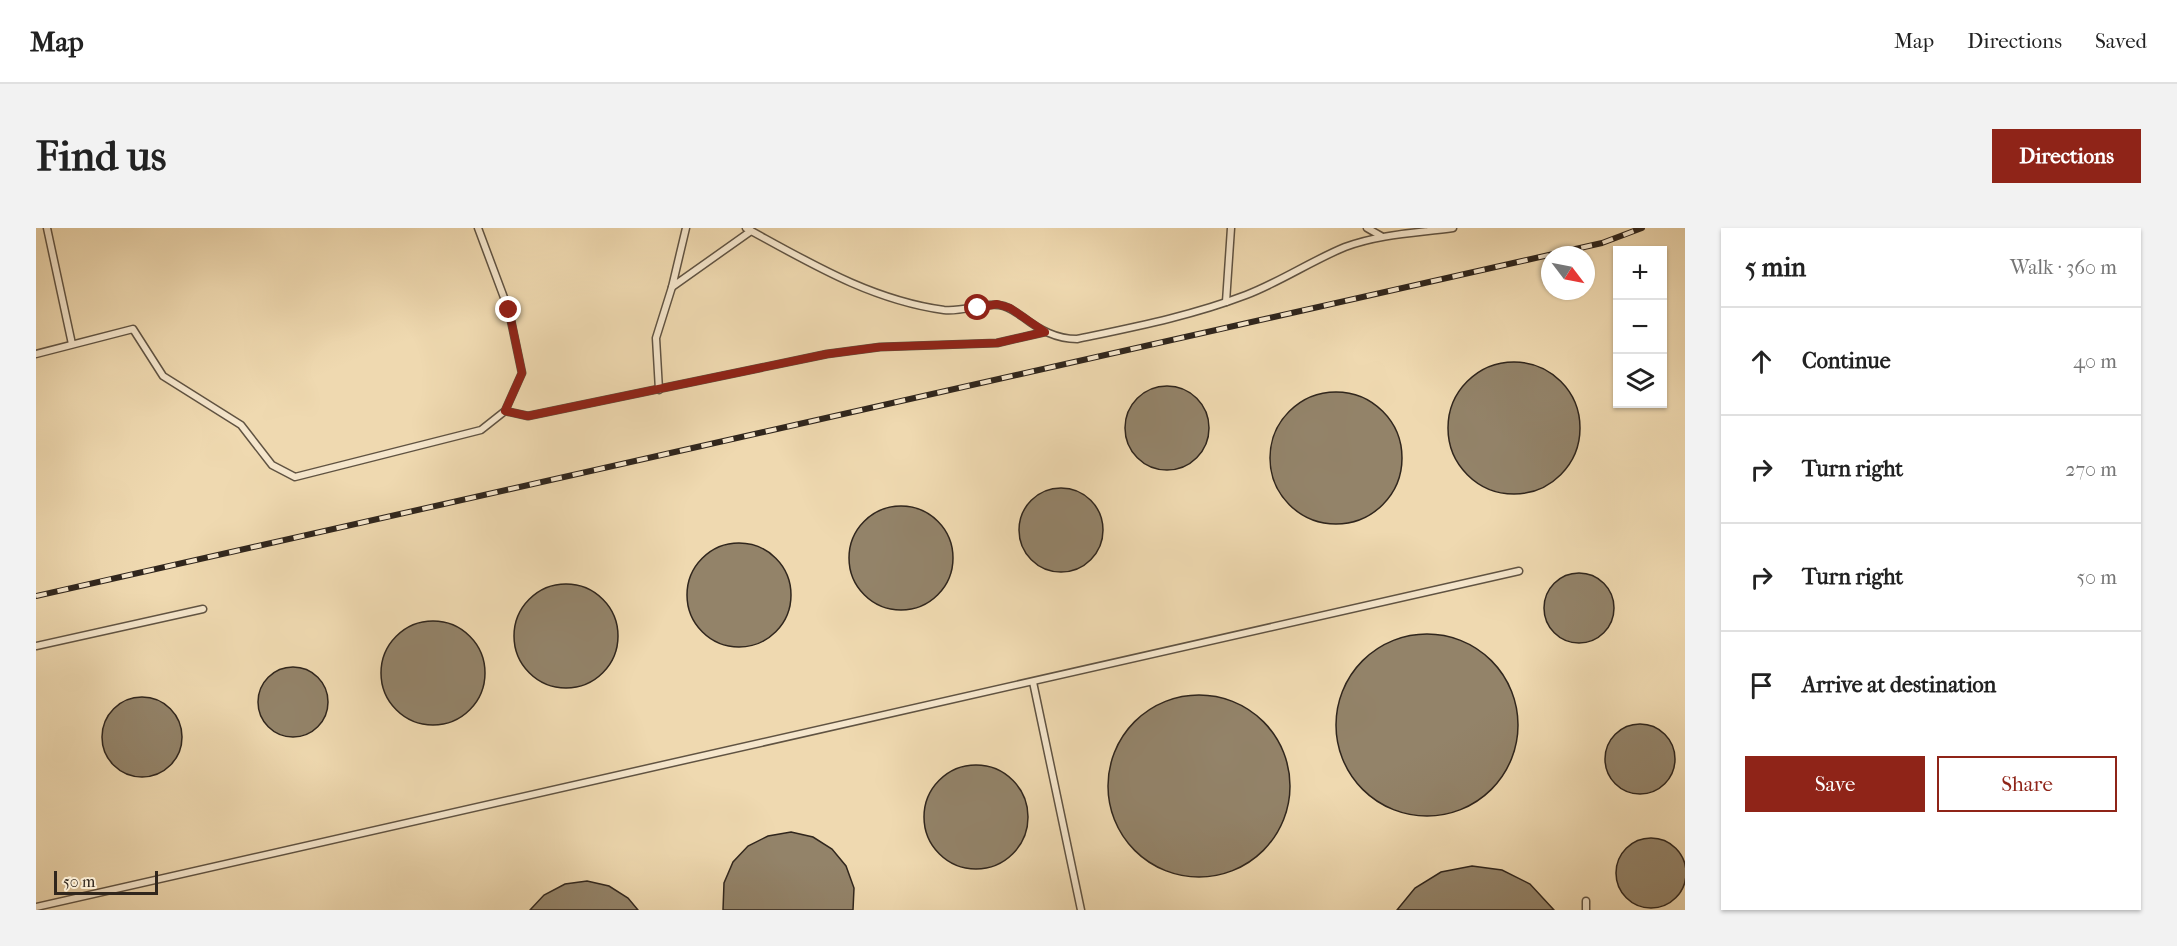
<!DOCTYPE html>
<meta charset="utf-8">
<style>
body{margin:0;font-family:"IM FELL French Canon",serif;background:#f2f2f2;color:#222}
.controls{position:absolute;right:18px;top:18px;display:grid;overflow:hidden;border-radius:0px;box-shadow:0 2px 4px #0004}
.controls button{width:54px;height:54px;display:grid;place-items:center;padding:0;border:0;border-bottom:2px solid #e0e0e0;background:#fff;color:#222;font:30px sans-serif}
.compass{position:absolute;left:1505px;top:18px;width:54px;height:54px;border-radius:50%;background:#fff;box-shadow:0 2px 4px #0004;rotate:122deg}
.scale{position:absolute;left:18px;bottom:15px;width:104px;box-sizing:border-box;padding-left:6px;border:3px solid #30261d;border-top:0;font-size:16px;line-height:21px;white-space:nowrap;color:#30261d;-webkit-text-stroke:4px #f5e6cc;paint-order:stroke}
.stop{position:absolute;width:18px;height:18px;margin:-14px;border:4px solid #8f2418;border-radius:50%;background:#fff}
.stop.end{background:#8f2418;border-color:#fff;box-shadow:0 2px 6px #0008}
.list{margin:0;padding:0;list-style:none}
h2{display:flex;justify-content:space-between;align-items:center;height:78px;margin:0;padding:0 24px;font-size:26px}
h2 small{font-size:20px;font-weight:400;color:#767676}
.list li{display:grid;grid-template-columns:39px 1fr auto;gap:18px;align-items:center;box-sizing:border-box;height:108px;padding:0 24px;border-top:2px solid #e0e0e0}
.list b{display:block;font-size:22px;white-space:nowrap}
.list em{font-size:20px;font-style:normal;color:#767676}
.actions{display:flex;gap:12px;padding:18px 24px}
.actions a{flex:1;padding:14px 0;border:2px solid #8f2418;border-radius:0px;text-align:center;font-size:21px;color:#8f2418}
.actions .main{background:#8f2418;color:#fff}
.icon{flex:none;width:33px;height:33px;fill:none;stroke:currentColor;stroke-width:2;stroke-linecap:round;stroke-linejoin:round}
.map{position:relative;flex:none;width:1649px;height:682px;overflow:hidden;border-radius:0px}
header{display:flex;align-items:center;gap:36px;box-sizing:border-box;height:84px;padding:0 30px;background:#fff;border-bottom:2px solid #e0e0e0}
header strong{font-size:28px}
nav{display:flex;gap:33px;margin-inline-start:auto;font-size:21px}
.intro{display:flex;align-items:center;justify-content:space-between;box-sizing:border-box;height:144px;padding:0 36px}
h1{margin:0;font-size:42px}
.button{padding:15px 27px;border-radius:0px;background:#8f2418;color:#fff;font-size:21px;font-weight:700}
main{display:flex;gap:36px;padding:0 36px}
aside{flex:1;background:#fff;border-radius:0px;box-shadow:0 2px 4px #0004}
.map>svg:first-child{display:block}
</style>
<header>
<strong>Map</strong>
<nav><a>Map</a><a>Directions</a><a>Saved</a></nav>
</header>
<div class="intro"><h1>Find us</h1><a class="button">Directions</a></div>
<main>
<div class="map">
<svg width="1649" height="682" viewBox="0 0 1649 682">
<rect width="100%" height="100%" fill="#efd9b0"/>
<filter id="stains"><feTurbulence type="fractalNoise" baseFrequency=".00333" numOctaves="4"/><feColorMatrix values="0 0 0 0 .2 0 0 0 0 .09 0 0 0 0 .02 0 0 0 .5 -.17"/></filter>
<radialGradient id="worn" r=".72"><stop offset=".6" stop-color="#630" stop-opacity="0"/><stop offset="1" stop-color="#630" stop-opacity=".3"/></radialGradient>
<g fill="#938369" stroke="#30261d" stroke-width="1.5">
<circle cx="1478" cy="200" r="66"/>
<circle cx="1131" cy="200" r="42"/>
<circle cx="1300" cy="230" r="66"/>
<circle cx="1025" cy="302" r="42"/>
<circle cx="865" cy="330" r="52"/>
<circle cx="703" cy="367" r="52"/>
<circle cx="1543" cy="380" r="35"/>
<circle cx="530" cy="408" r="52"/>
<circle cx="397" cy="445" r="52"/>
<circle cx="1391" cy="497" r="91"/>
<circle cx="257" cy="474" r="35"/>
<circle cx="1163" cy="558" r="91"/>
<circle cx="106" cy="509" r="40"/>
<circle cx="1604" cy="531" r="35"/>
<circle cx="940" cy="589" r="52"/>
<polygon points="755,604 777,609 796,621 810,638 818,660 817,682 687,682 688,655 697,634 712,618 732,608"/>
<circle cx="1615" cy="645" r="35"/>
<polygon points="1436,638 1466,642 1494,656 1518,682 1361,682 1379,660 1405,644"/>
<polygon points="551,653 573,658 592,670 602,682 494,682 508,667 529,656"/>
</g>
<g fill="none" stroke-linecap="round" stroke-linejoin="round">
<defs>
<g id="lane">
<polyline points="11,0 36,116"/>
<polyline points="650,0 636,59 715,3"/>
<path d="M710 0C774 35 835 72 908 82 927 84 945 75 963 77 973 78 979 84 987 89 1004 102 1020 111 1041 111 1098 99 1155 88 1210 67 1244 54 1275 33 1309 19 1344 6 1381 5 1417 0"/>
<polyline points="1331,0 1345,8"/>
<polyline points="1190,74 1195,0"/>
<polyline points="0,126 97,101 127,148 205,197 236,237 259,249 445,202 469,183 486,145 473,83 442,0"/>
<polyline points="623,162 620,110 636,59"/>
<polyline points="469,183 492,188 791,126 844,119 961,115 1009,104"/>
<polyline points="0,418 167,381"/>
<polyline points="997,454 1045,682"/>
<polyline points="1550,673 1550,682"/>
<polyline points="0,679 1483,343"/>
</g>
</defs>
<use href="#lane" stroke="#605342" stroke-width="9"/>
<use href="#lane" stroke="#f5e6cc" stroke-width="6"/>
<defs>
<polyline id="rail" points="0,368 1566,15 1606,0"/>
</defs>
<use href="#rail" stroke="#30261d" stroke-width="6"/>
<use href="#rail" stroke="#f5e6cc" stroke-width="4" stroke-dasharray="11" stroke-linecap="butt"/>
</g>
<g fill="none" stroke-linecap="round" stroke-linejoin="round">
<polyline stroke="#8f2418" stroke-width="8" points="473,82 486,145 469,183 492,188 791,126 844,119 961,115 1009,104 974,80 961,76 942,80"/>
</g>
<rect width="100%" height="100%" filter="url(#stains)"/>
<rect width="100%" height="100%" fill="url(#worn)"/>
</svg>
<div class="controls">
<button>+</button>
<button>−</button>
<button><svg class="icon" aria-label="layers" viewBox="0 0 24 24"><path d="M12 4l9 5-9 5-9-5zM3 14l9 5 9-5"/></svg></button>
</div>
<svg class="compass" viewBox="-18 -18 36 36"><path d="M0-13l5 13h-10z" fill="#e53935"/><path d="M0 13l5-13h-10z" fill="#767676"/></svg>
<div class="scale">50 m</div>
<div class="stop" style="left:942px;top:80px"></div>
<div class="stop end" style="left:473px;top:82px"></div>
</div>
<aside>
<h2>5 min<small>Walk · 360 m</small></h2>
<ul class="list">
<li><svg class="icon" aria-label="ahead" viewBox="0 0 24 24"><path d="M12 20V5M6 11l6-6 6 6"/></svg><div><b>Continue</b></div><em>40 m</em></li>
<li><svg class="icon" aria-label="right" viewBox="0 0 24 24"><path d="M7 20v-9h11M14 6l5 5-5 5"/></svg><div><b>Turn right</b></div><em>270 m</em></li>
<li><svg class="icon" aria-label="right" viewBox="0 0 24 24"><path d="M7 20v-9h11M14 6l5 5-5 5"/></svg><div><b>Turn right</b></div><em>50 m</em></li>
<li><svg class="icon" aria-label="arrive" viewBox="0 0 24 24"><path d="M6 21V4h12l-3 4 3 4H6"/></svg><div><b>Arrive at destination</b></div></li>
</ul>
<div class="actions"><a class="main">Save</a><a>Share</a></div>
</aside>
</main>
